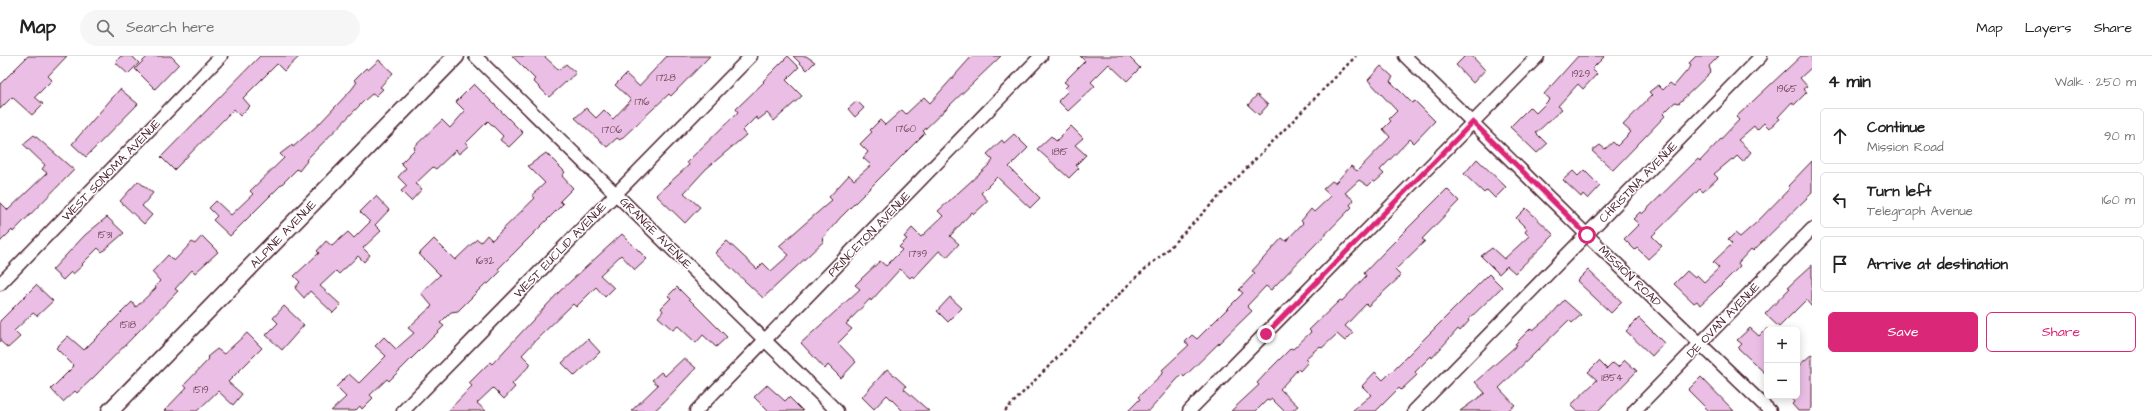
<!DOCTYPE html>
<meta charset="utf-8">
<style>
body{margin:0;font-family:"Architects Daughter",sans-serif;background:#f6f6f6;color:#222}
.controls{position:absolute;right:12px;bottom:12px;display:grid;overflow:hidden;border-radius:6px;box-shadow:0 2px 10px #0003}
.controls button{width:36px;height:36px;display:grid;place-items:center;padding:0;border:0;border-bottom:1px solid #e0e0e0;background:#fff;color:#222;font:20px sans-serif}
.stop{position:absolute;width:12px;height:12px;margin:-9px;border:3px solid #db2777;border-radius:50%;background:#fff}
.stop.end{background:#db2777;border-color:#fff;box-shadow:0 1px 4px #0008}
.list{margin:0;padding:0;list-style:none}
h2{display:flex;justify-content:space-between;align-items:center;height:52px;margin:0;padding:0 16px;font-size:17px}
h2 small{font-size:13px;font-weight:400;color:#767676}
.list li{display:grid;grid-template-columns:26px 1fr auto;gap:12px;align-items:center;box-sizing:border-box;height:56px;margin:0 8px 8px;padding:0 8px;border:1px solid #e0e0e0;border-radius:6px}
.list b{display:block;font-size:15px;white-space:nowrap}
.list p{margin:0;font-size:13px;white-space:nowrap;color:#767676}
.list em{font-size:13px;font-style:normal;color:#767676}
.actions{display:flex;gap:8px;padding:12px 16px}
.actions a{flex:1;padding:9px 0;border:1px solid #db2777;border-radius:6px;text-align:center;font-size:14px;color:#db2777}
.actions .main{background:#db2777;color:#fff}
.icon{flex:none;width:22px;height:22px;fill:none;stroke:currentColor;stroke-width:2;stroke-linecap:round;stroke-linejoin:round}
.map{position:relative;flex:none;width:1812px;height:355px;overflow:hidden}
header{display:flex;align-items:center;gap:24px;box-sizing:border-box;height:56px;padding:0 20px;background:#fff;border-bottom:1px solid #e0e0e0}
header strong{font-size:19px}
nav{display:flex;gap:22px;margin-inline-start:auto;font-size:14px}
.search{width:280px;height:36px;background:#f6f6f6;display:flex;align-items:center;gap:10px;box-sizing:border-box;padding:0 14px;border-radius:22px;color:#767676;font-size:15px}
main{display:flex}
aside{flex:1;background:#fff}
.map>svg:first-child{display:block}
</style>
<header>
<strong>Map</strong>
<div class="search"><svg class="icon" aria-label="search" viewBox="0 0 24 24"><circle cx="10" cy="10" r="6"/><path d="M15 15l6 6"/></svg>Search here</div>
<nav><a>Map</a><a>Layers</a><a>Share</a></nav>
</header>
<main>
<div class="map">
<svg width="1812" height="355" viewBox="0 0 1812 355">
<rect width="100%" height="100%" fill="#fff"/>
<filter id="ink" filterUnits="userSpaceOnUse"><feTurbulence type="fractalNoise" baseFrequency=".025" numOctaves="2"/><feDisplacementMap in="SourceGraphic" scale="8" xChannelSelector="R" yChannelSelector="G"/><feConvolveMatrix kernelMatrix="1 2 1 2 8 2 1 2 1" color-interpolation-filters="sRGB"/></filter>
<g filter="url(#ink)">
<g fill="#ebbfe5" stroke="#4a1f2b">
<polygon points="28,0 67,0 48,20 52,24 35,41 43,48 32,59 12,41 0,53 0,28"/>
<polygon points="121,0 132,0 139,7 128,18 115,6"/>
<polygon points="148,0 171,0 179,8 155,33 135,13"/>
<polygon points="260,0 300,0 284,15 277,8 243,42 250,50 240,60 234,53 174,114 161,101"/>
<polygon points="512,0 544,0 559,14 566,8 576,17 549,41 533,25 535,23"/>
<polygon points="667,0 710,0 671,40 669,38 620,84 617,82 607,91 575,62 586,52 596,62 604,54 613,63 631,44 615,29 626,18 639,30"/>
<polygon points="788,0 799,11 786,24 802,40 774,65 767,57 758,64 756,61 742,75 746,79 706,113 684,137 700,151 685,167 656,139 689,109 687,106 738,56 736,53 764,26 763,25"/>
<polygon points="793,0 806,0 815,6 807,14"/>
<polygon points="972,0 1001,0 923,75 925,77 840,162 822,183 824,185 763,242 715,197 727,185 757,213 763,207 771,215 789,199 779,190 832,144 829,141 849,119 854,124 871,109 863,102 868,96 860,88 872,76 870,74 880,64 885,69 902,54 906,58 924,41 930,47"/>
<polygon points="1080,0 1128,0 1140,12 1127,25 1109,8 1091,26 1095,30 1068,55 1058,45 1068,35 1065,32 1068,29 1064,26 1085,5"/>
<polygon points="1465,0 1472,0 1485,14 1473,27 1456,9"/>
<polygon points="1578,0 1605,0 1592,13 1597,18 1583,33 1578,28 1558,50 1562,53 1536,77 1547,88 1537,97 1510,71 1530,51 1536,57 1550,43 1544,38"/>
<polygon points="1696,0 1719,0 1709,10 1711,16 1679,47 1675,46 1663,58 1665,60 1613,114 1592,95 1600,89 1605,93 1613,86 1617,90 1631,76 1623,69 1652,39 1649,36 1658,29 1663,34 1670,27 1674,30 1691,10 1689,7"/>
<polygon points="1801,0 1812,0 1812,11 1800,22 1807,30 1803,33 1807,36 1794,49 1792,46 1778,61 1780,63 1769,72 1764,67 1757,74 1754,70 1738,84 1751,96 1743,106 1737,100 1733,104 1732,103 1714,118 1718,122 1703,136 1700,133 1652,180 1662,190 1648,203 1637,192 1635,194 1624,183 1639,168 1633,163 1640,156 1642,158 1698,103 1700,105 1739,64 1736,61"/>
<polygon points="379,4 393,17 380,31 383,33 376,40 372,38 365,44 306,104 307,105 299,115 297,113 230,180 213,164 217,160 209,152 216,145 231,159 253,138 250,135 284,102 280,98 292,89 293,91 320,67 352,33 357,26 354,24 366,12 368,14"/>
<polygon points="1381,10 1393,21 1390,25 1412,47 1415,45 1435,65 1414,87 1410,83 1380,114 1384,118 1375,126 1373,125 1368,130 1359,124 1345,137 1354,144 1350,149 1352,151 1271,234 1266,230 1247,250 1252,255 1184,321 1182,318 1149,355 1128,355 1140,343 1138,341 1164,316 1162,314 1189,289 1185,286 1192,279 1197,283 1243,237 1239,234 1255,217 1252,215 1282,182 1286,185 1303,167 1301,165 1311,153 1314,156 1331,140 1323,133 1332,125 1335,127 1351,110 1357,115 1390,81 1383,73 1391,65 1389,63 1397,55 1368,24"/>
<polygon points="474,28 523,77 509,91 500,84 503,80 488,65 466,87 468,90 459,98 456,94 436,113 433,111 415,128 422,133 411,145 401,135 407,130 398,121 406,112 401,107 415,93 414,91 442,64 450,72 465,55 456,46"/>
<polygon points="120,33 138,48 86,101 72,88"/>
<polygon points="1257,39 1268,49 1259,59 1248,49"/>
<polygon points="857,45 864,52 855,61 848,53"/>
<polygon points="1071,70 1083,82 1075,89 1086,99 1076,109 1079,112 1069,122 1037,93 1051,80 1056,85"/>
<polygon points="1014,78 1028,92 1009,111 1040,142 1030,152 997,121 981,137 988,145 974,158 972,156 950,180 959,188 947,201 939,195 914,222 912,220 910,222 900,213 871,245 870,243 846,268 852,273 838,287 856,306 841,322 828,309 825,313 801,287 860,233 855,229 863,221 880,205 886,210 902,194 899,191 907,183 904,181 912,172 921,181 943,160 938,155 990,108 993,104 987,98 1002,84 1004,87"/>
<polygon points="34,79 74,114 13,176 12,174 0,186 0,146 8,154 47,117 42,113 45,109 23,88"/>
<polygon points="546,97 565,116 562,120 573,132 560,145 563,148 498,213 500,216 488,228 486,227 458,255 451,256 440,267 444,270 389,325 387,323 370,339 373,342 362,353 360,350 355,355 331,355 346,341 336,331 349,318 359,327 386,300 375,290 384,281 396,293 414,277 408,272 432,250 421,237 440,219 419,198 434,183 455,204 477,183 481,186 487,179 492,184 535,142 532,139 545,127 528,110"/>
<polygon points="1477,103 1506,131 1495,142 1487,134 1484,137 1464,118"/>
<polygon points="1812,105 1812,137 1753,195 1751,193 1738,207 1740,210 1714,236 1700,249 1697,245 1694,247 1674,228 1687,215 1695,222 1698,220 1704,226 1719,212 1713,206 1732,188 1728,184 1735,177 1740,181 1756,167 1790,132 1788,130"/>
<polygon points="1584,114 1600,130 1588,143 1583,138 1581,141 1563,124 1573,115 1578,120"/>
<polygon points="138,125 153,137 142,150 152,159 144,168 120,145"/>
<polygon points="1447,133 1459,145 1422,183 1425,185 1395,214 1401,220 1368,250 1366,248 1345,270 1353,277 1345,285 1337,278 1322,292 1320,290 1305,303 1308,306 1300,315 1298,313 1280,333 1298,350 1292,355 1284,355 1272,343 1269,345 1267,344 1256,355 1231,355 1259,329 1257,327 1269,314 1291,292 1293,293 1311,276 1309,274 1340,244 1342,245 1366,220 1364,217 1386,194"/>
<polygon points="376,140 389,154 375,169 381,175 363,192 370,199 364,206 358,200 339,218 336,215 320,230 341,249 333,257 310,235 304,242 295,232 300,226 294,220 319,197 317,195 326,185 332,190 348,176 354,182 370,166 360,156"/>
<polygon points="1526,152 1554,179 1515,217 1507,210 1499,218 1481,200 1492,192 1504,203 1529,180 1525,176 1527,173 1516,162"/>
<polygon points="107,161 124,177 102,196 98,192 82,208 83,209 73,218 71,216 63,224 52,214 85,179"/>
<polygon points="622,178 647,203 635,214 621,199 600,219 614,232 605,241 596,231 576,251 573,248 539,281 522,299 531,308 512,328 515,331 504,343 493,332 477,347 486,355 448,355 472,330 469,327 490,306 492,308 560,235"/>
<polygon points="202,180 218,196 195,217 192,214 175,233 178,235 94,321 77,337 75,335 63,346 51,333 74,310 56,292 68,280 84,294 132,246 136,251 156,232 155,230 160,225 152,216 168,199 174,205 192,186 195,188"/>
<polygon points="1812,209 1812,251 1806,244 1779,271 1765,258 1790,232 1788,231"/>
<polygon points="1588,214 1622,246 1611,257 1577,225"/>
<polygon points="1489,218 1502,231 1468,264 1469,265 1460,275 1458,273 1432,302 1431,300 1415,316 1417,319 1401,334 1399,332 1376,355 1352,355 1371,339 1362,330 1375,316 1383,324"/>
<polygon points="36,229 53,245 37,260 33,257 14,275 20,281 8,292 0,285 0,265"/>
<polygon points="677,231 727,281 716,291 703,279 696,287 678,270 673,274 658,261 663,255 661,252 671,242 668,240"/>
<polygon points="950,241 962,252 948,266 937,255"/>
<polygon points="1564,244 1581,259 1572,267 1569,264 1499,332 1515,349 1507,355 1460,355 1485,337 1475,326 1517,289 1515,288 1531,272 1533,274 1551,259"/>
<polygon points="284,250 304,269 282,294 266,279 278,267 273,262"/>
<polygon points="1639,262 1664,287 1652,300 1626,275"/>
<polygon points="1750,272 1759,280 1767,272 1767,319 1738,292 1742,288 1737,284"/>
<polygon points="247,277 262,292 228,326 242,338 233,349 218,335 197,355 164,355 187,331 184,329 209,303 207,301 217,293 224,298"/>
<polygon points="588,283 600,296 575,320 562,307"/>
<polygon points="1812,298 1812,352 1809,355 1798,355 1792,348 1794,346 1789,340 1797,340 1797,311"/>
<polygon points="684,302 696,312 663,347 654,355 631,355 658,329 652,324 661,316 665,320"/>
<polygon points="1625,304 1637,315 1598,355 1577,355 1571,349 1597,324 1588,316 1599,305 1607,313 1613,307 1618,311"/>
<polygon points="887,313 906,330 904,333 929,355 903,355 887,339 874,353 862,341"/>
<polygon points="1701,321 1734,355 1709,355 1688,334"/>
<polygon points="767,329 785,345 789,341 803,355 768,355 754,341"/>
</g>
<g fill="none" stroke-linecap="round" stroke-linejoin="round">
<defs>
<g id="minor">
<polyline points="475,0 837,355"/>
<polyline points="1405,0 1587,179 1770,355"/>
<polyline points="0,228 221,0"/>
<polyline points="403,355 751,0"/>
<polyline points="696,355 1041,0"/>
<polyline points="1189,355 1538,0"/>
<polyline points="1414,355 1761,0"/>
<polyline points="1634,355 1812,173"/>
</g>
<polyline id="tertiary" points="110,355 456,0"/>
</defs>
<use href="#minor" stroke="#4a1f2b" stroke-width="15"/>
<use href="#tertiary" stroke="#4a1f2b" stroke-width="19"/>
<polyline stroke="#4a1f2b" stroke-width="2.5" stroke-dasharray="3 3" stroke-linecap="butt" points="1005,355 1134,223 1166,195 1356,0"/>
<use href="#minor" stroke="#fff" stroke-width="12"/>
<use href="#tertiary" stroke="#fff" stroke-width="16"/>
</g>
</g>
<g fill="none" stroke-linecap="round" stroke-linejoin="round" filter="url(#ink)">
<polyline stroke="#db2777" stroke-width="5" points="1266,278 1473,66 1587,179"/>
</g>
<g text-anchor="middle" stroke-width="3" stroke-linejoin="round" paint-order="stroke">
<g font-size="10" fill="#72475a">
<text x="1581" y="21">1929</text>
<text x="666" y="25">1728</text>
<text x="1787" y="36">1965</text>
<text x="642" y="49">1716</text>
<text x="906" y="76">1760</text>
<text x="612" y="77">1706</text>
<text x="1060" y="99">1815</text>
<text x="105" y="182">1531</text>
<text x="918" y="201">1739</text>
<text x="485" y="208">1632</text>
<text x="128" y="272">1518</text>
<text x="1612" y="325">1854</text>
<text x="201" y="337">1519</text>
</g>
<g font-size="12" fill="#4a1f2b" stroke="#fff">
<text transform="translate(111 114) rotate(-46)" y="4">WEST SONOMA AVENUE</text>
<text transform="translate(1638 126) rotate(-46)" y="4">CHRISTINA AVENUE</text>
<text transform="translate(656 177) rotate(45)" y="4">GRANGE AVENUE</text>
<text transform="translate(283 178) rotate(-46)" y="4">ALPINE AVENUE</text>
<text transform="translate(869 178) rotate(-46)" y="4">PRINCETON AVENUE</text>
<text transform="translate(560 194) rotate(-46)" y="4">WEST EUCLID AVENUE</text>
<text transform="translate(1630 220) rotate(44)" y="4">MISSION ROAD</text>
<text transform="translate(1723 264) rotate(-46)" y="4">DE OVAN AVENUE</text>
</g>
</g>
</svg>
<div class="controls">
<button>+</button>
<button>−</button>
</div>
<div class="stop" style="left:1587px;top:179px"></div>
<div class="stop end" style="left:1266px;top:278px"></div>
</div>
<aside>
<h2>4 min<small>Walk · 250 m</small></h2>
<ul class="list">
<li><svg class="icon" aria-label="ahead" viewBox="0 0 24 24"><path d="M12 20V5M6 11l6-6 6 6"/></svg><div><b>Continue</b><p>Mission Road</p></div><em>90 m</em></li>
<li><svg class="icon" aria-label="left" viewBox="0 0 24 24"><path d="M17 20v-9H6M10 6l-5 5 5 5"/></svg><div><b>Turn left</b><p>Telegraph Avenue</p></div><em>160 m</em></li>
<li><svg class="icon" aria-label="arrive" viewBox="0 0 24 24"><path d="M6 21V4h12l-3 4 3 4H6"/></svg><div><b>Arrive at destination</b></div></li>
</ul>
<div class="actions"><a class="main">Save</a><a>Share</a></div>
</aside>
</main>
